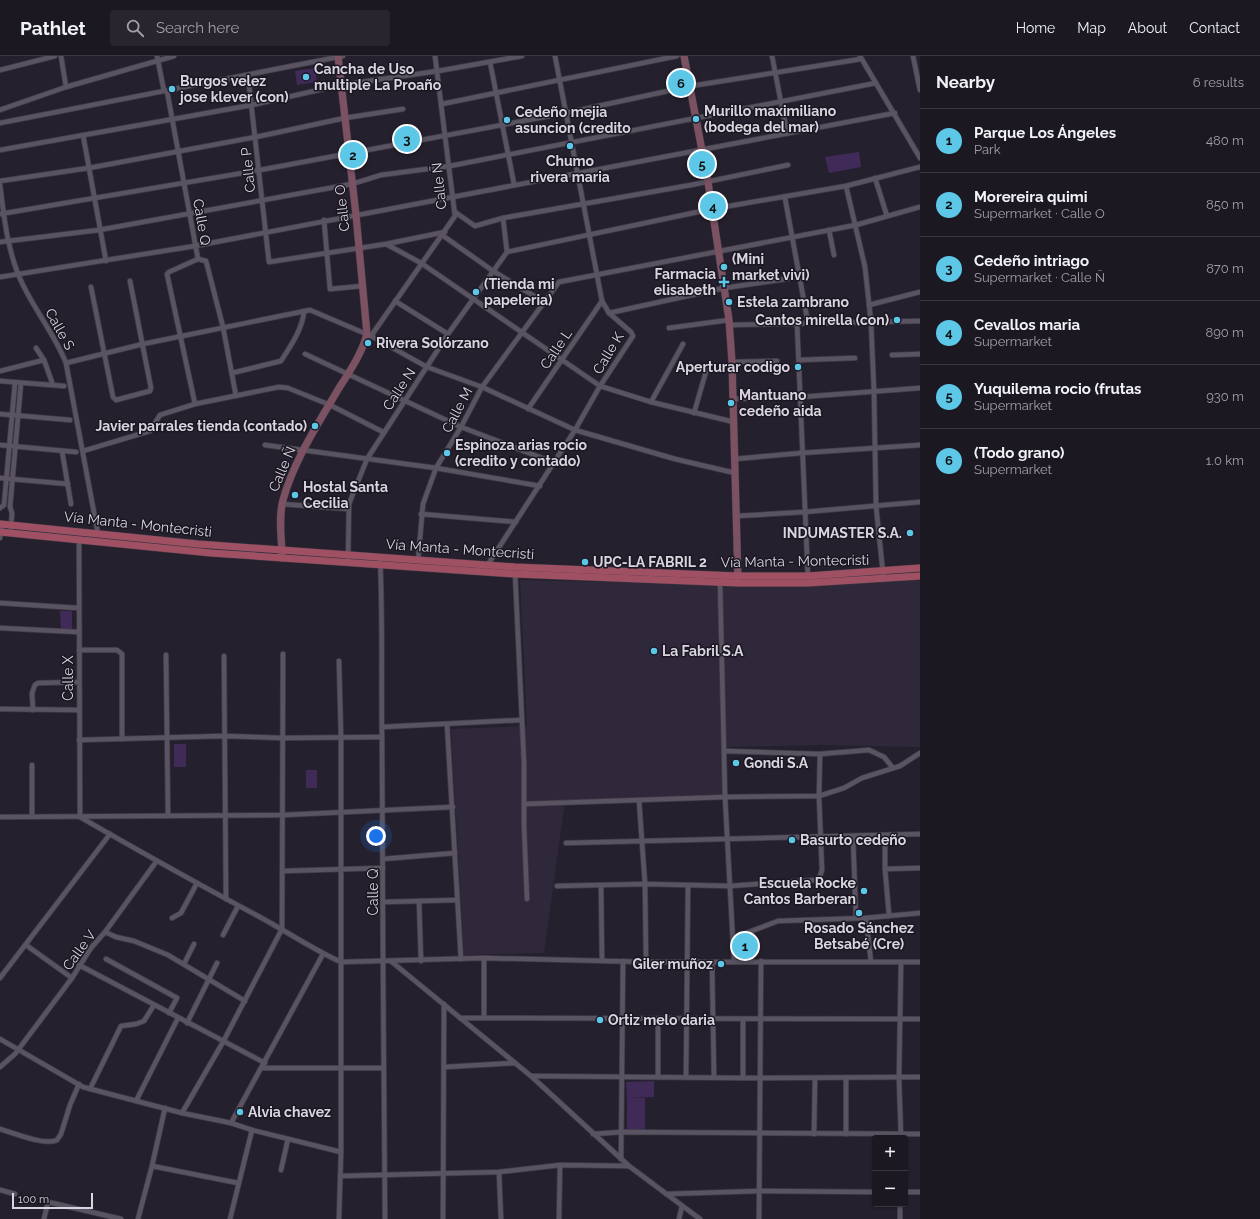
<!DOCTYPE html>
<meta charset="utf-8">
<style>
body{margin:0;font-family:Raleway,sans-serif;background:#29252f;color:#f1f3f6}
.controls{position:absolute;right:12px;bottom:12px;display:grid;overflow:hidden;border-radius:4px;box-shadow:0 1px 3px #0004}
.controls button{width:36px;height:36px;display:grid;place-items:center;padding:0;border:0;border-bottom:1px solid #3a3740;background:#1c1822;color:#f1f3f6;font:20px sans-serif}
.scale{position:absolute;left:12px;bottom:10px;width:81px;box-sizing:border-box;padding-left:4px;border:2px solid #d9d5de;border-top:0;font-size:11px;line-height:14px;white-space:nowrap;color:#d9d5de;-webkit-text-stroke:3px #1c1623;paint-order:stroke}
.you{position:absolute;left:376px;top:780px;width:14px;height:14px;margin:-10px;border:3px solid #fff;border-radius:50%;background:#1a73e8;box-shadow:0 0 0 6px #1a73e833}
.badge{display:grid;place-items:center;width:26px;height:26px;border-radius:50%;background:#5cc7e7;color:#111;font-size:13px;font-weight:700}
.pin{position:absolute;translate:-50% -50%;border:2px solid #fff;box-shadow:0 1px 4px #0006}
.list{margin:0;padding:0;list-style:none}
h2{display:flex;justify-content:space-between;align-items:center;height:52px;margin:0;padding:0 16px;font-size:17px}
h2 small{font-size:13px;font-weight:400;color:#a0a0a5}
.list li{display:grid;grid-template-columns:26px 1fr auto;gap:12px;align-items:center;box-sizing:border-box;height:64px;padding:0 16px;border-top:1px solid #3a3740}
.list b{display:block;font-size:15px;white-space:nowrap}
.list p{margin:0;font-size:13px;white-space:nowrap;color:#a0a0a5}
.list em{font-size:13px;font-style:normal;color:#a0a0a5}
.icon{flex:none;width:22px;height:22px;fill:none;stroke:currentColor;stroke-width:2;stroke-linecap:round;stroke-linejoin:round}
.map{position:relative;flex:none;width:920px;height:1163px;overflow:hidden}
header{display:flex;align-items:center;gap:24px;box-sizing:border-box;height:56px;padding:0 20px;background:#1c1822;border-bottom:1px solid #3a3740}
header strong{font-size:19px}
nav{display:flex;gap:22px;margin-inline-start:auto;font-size:14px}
.search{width:280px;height:36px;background:#29252f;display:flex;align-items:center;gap:10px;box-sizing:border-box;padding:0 14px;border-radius:4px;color:#a0a0a5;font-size:15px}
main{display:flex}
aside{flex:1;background:#1c1822}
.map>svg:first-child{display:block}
</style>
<header>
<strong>Pathlet</strong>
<div class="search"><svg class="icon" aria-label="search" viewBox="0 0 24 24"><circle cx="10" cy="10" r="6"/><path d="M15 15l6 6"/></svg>Search here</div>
<nav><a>Home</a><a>Map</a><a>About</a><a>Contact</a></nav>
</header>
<main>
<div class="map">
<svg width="920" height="1163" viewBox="0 0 920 1163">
<rect width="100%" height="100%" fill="#25202d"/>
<polygon fill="#2f283a" points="920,523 920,691 824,689 722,691 723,738 565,745 544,897 464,899 451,673 527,670 520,524 725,529"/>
<g fill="#402a58">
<polygon points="315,12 317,26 297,29 295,15"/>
<polygon points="859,96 861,111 829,117 825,101"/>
<polygon points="60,555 72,555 72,573 61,573"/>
<rect x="174" y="688" width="12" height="23"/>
<rect x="306" y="714" width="11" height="18"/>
<polygon points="751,880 751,900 740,899 738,897 738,884"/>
<polygon points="654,1025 654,1041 627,1042 626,1026"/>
<rect x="627" y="1042" width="18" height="32"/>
</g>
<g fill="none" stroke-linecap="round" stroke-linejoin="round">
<defs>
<g id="street">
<polyline points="61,0 66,31"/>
<polyline points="157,0 164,35"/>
<polyline points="772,0 787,77"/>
<polyline points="860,0 920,102"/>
<polyline points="913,0 920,34"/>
<polyline points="490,6 514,128"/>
<polyline points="0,14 55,0"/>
<polyline points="248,20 269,206 386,188 445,176"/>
<polyline points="167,35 198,203"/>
<polyline points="442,48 677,0"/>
<polyline points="0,54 66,31 174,0"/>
<polyline points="0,67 343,0"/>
<polyline points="83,79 106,205"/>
<polyline points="0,94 252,49 341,29 438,15 522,0"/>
<polyline points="875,122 887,160"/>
<polyline points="0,125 89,112 256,81 345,62 403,53"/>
<path d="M0 129C4 162 8 199 23 229 36 256 55 279 66 307L98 478"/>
<polyline points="846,130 865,211 871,266 874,335 876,450 883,517"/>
<polyline points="785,142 808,267"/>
<polyline points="455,156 475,170 503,162 691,129 788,109"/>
<polyline points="0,158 260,114 566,57 691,30 861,3"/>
<polyline points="324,164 330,233 362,230"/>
<polyline points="829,174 834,199"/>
<polyline points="442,179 493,215 544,246"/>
<polyline points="0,186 99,174 352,128 381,119 450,110 876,27"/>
<polyline points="386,188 421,207 600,330 651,346 734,366"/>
<polyline points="507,196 712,153 846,130 920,111"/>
<polyline points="0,221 195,190 895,57"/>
<polyline points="91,231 113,341 116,344 150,335 151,332 130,225"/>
<polyline points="395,245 448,278"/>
<polyline points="869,249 920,236"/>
<polyline points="609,257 724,232 800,221"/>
<polyline points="797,267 808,522"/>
<polyline points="729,269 920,265"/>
<polyline points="669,272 729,264"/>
<polyline points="371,280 455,160 435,0"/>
<polyline points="36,292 44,304 53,329"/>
<polyline points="305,298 461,371 555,407"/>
<polyline points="892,299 920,298"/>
<polyline points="799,304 855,302"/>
<polyline points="732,306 777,305"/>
<polyline points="66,307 143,288 310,254 371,280 427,311 482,331 575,374 675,403 735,417"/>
<polyline points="0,315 44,304"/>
<path d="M232 317 281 305C290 291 303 272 304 255"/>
<polyline points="0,325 64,330"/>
<polyline points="733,343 801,341 920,332"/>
<polyline points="651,346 683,288"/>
<polyline points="195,348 167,218 169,216 198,203 206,205 223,271 236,340"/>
<polyline points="528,353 602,245"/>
<polyline points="694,357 707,312"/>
<polyline points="0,358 70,364"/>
<polyline points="0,389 76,396"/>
<polyline points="265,389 436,412 540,430"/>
<polyline points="62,395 71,448"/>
<polyline points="83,395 150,375 160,359 195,348 279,331 288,332 330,349 383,376"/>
<polyline points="735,403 801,397 920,389"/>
<polyline points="0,422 68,428"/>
<polyline points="282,448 349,453"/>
<polyline points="0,452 4,449 15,327"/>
<polyline points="421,458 516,466"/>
<polyline points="737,460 804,456 920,446"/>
<polyline points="11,471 12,457 10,451 21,327"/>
<polyline points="0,482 2,468"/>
<path d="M79 484 80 761C139 795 198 828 258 860 286 875 312 893 341 906L484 902 646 906H920"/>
<path d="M380 501C383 562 381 623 382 684 383 844 383 1003 385 1163"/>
<polyline points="418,505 423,448 436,412 461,371 482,331 559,226 856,169 920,151"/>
<polyline points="348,507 349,448 367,403 448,278 507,196 503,162"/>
<polyline points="483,516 575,374 600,330 633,280 631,276 609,257 602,245 555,0"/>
<polyline points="515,516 524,707 524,769 527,843"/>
<polyline points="720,525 725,741 734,905"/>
<polyline points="0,547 78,552"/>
<polyline points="0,572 78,576"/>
<polyline points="79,594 117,594 122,598 122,683"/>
<polyline points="166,599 168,760"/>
<polyline points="224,600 226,843"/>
<polyline points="0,653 78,654"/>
<polyline points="33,654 32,637 35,629 38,627 79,626"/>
<polyline points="447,668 461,903"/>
<polyline points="382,671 521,664"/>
<polyline points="79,684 223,680 282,682 382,681"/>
<polyline points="725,695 820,698"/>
<polyline points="32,709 32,761"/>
<polyline points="639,744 645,828 646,906"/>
<polyline points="524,748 725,741 819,740 844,732 862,722 900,710 920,697"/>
<polyline points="0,761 283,759 453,751"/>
<polyline points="885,779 885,813 889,859"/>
<polyline points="853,781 856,862"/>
<polyline points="566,787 920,778"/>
<polyline points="383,803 455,797"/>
<polyline points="885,813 920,812"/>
<polyline points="283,815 383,812"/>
<polyline points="601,829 602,904"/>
<polyline points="557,830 645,828 730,830 815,824 820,820 822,814 819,740 820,698 869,694 884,701 893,712"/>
<polyline points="419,845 421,905"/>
<polyline points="384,846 457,844"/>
<polyline points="172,862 181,857 197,827"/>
<polyline points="866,862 871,906"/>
<polyline points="105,876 116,881 134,885 168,899 245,945"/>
<polyline points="223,879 238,850"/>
<polyline points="733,882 778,865 866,862 920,857"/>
<polyline points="26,889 72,922"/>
<polyline points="484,902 484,962"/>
<polyline points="106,903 177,942 169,957"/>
<polyline points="392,906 531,1020 629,1110 700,1163"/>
<polyline points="712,906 714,1021"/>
<polyline points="901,906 899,1022 901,1082"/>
<polyline points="184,908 194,888"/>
<polyline points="79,909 265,1007"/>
<polyline points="0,922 110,778"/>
<polyline points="460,962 920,963"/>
<polyline points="658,963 658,1021"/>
<polyline points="187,967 217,907"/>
<polyline points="0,983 83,1031 182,1057 231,1067 252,1074 341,1096"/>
<polyline points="0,1011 15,998 72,922 91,892 105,876 156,806"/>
<polyline points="445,1011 515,1007"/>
<polyline points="262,1012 383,1012"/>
<polyline points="531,1020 743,1022 920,1021"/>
<polyline points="686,1021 688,829"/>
<polyline points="743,1022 743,964"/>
<polyline points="90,1033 121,970 136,968 144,965 154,949"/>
<polyline points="136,1045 178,962"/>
<polyline points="182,1057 223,986 282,873 283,598"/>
<polyline points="231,1067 323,898"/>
<path d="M0 1073C13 1077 45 1090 57 1084L61 1078 70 1049 79 1028"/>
<polyline points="593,1078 622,1076 920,1078"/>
<polyline points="814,1078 815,1022"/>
<polyline points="846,1078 846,1022"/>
<polyline points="621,1103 623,905"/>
<polyline points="152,1110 238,1127"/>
<polyline points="281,1114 288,1083"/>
<polyline points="499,1116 501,1163"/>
<polyline points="340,1120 499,1116 560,1109 629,1110"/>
<polyline points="0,1134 15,1138"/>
<polyline points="905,1136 920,1136"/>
<polyline points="666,1138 759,1135 875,1136"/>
<polyline points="44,1163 48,1146 121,1163"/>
<polyline points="138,1163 152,1110 165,1052"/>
<polyline points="230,1163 252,1074"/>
<polyline points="339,1163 341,1096 341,681 339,605"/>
<polyline points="443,1163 444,948"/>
<polyline points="559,1163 560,1109"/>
<polyline points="679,1163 682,1150"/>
<polyline points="759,1163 761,905"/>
<polyline points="900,1163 900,1148"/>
</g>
<g id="secondary">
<polyline points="684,0 708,126 729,264 732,306 738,525"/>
<path d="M282 502C282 484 278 462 283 444 294 404 318 368 339 332 350 315 362 297 367 278L356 159 338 0"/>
</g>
<g id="primary">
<polyline points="0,468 198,488 515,511 738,520 808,520 920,512"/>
<polyline points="0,476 211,497 515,518 738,527 808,527 920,520"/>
</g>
</defs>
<use href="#street" stroke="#3f3a45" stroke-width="6"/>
<use href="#secondary" stroke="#3f3a45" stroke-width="8"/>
<use href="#primary" stroke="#3f3a45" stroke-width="8"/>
<use href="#street" stroke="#595362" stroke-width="4.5"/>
<use href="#secondary" stroke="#7c5263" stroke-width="7"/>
<use href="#primary" stroke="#9f5063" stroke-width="7"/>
</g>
<g fill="#5cc7e7" stroke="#1c1623" stroke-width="1.5">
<circle cx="306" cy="21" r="4"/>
<circle cx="172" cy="33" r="4"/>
<circle cx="696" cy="63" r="4"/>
<circle cx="507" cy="64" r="4"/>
<circle cx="570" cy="90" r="4"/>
<circle cx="724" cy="211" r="4"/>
<path d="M722 220h4v4h4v4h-4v4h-4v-4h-4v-4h4z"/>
<circle cx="476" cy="236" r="4"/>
<circle cx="729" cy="246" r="4"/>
<circle cx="897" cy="264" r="4"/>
<circle cx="368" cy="287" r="4"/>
<circle cx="798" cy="311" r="4"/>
<circle cx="731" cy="347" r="4"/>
<circle cx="315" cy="370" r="4"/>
<circle cx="447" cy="397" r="4"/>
<circle cx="295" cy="439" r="4"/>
<circle cx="910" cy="477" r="4"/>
<circle cx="585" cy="506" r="4"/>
<circle cx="654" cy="595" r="4"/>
<circle cx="736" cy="707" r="4"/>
<circle cx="792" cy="784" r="4"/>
<circle cx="864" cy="835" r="4"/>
<circle cx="859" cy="857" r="4"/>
<circle cx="721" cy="908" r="4"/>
<circle cx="600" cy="964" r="4"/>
<circle cx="240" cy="1056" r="4"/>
</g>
<g text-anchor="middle" stroke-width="3" stroke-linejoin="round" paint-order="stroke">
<g font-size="14" font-weight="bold" fill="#d9d5de" stroke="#1c1623" text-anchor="start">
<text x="314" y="18">Cancha de Uso<tspan x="314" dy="16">multiple La Proaño</tspan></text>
<text x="180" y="30">Burgos velez<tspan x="180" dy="16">jose klever (con)</tspan></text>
<text x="704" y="60">Murillo maximiliano<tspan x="704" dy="16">(bodega del mar)</tspan></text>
<text x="515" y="61">Cedeño mejia<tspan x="515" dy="16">asuncion (credito</tspan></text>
<text x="570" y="110" text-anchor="middle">Chumo<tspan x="570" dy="16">rivera maria</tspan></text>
<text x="732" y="208">(Mini<tspan x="732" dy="16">market vivi)</tspan></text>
<text x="716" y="223" text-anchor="end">Farmacia<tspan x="716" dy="16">elisabeth</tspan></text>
<text x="484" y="233">(Tienda mi<tspan x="484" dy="16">papeleria)</tspan></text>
<text x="737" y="251">Estela zambrano</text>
<text x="889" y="269" text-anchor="end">Cantos mirella (con)</text>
<text x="376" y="292">Rivera Solórzano</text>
<text x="790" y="316" text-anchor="end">Aperturar codigo</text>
<text x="739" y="344">Mantuano<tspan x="739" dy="16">cedeño aida</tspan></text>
<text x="307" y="375" text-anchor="end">Javier parrales tienda (contado)</text>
<text x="455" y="394">Espinoza arias rocio<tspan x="455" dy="16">(credito y contado)</tspan></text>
<text x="303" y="436">Hostal Santa<tspan x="303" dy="16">Cecilia</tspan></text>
<text x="902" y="482" text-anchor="end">INDUMASTER S.A.</text>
<text x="593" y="511">UPC-LA FABRIL 2</text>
<text x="662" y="600">La Fabril S.A</text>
<text x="744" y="712">Gondi S.A</text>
<text x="800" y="789">Basurto cedeño</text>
<text x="856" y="832" text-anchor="end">Escuela Rocke<tspan x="856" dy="16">Cantos Barberan</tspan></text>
<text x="859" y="877" text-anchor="middle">Rosado Sánchez<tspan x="859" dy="16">Betsabé (Cre)</tspan></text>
<text x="713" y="913" text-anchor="end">Giler muñoz</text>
<text x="608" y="969">Ortiz melo daria</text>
<text x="248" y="1061">Alvia chavez</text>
</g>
<g font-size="14" fill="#d9d5de" stroke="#1c1623">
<text transform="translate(248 114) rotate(-96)" y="5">Calle P</text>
<text transform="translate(439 130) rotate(-96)" y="5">Calle Ñ</text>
<text transform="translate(342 152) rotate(-96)" y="5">Calle O</text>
<text transform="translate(202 166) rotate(80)" y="5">Calle Q</text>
<text transform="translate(60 273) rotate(61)" y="5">Calle S</text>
<text transform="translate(556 293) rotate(-56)" y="5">Calle L</text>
<text transform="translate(608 297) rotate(-59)" y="5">Calle K</text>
<text transform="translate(399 333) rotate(-57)" y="5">Calle N</text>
<text transform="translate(457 354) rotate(-62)" y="5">Calle M</text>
<text transform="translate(282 413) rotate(-67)" y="5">Calle Ñ</text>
<text transform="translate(138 468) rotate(6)" y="5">Vía Manta - Montecristi</text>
<text transform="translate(460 493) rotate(4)" y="5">Vía Manta - Montecristi</text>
<text transform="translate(795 505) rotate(-1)" y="5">Vía Manta - Montecristi</text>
<text transform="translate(68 622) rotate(-90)" y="5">Calle X</text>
<text transform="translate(373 836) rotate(-90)" y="5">Calle Q</text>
<text transform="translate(79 894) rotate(-54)" y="5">Calle V</text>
</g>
</g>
</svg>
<div class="controls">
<button>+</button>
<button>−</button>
</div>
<div class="scale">100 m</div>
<div class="you"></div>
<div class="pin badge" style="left:745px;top:890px">1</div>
<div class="pin badge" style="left:353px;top:99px">2</div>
<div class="pin badge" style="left:407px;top:83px">3</div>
<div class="pin badge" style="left:713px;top:150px">4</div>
<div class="pin badge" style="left:702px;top:108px">5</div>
<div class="pin badge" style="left:681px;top:27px">6</div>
</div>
<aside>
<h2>Nearby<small>6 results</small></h2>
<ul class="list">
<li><span class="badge">1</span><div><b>Parque Los Ángeles</b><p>Park</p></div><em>480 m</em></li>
<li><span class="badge">2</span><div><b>Morereira quimi</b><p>Supermarket · Calle O</p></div><em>850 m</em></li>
<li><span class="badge">3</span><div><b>Cedeño intriago</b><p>Supermarket · Calle Ñ</p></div><em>870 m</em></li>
<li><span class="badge">4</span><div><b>Cevallos maria</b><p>Supermarket</p></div><em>890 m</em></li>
<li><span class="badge">5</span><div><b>Yuquilema rocio (frutas</b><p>Supermarket</p></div><em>930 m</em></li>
<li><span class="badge">6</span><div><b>(Todo grano)</b><p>Supermarket</p></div><em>1.0 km</em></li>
</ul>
</aside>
</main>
